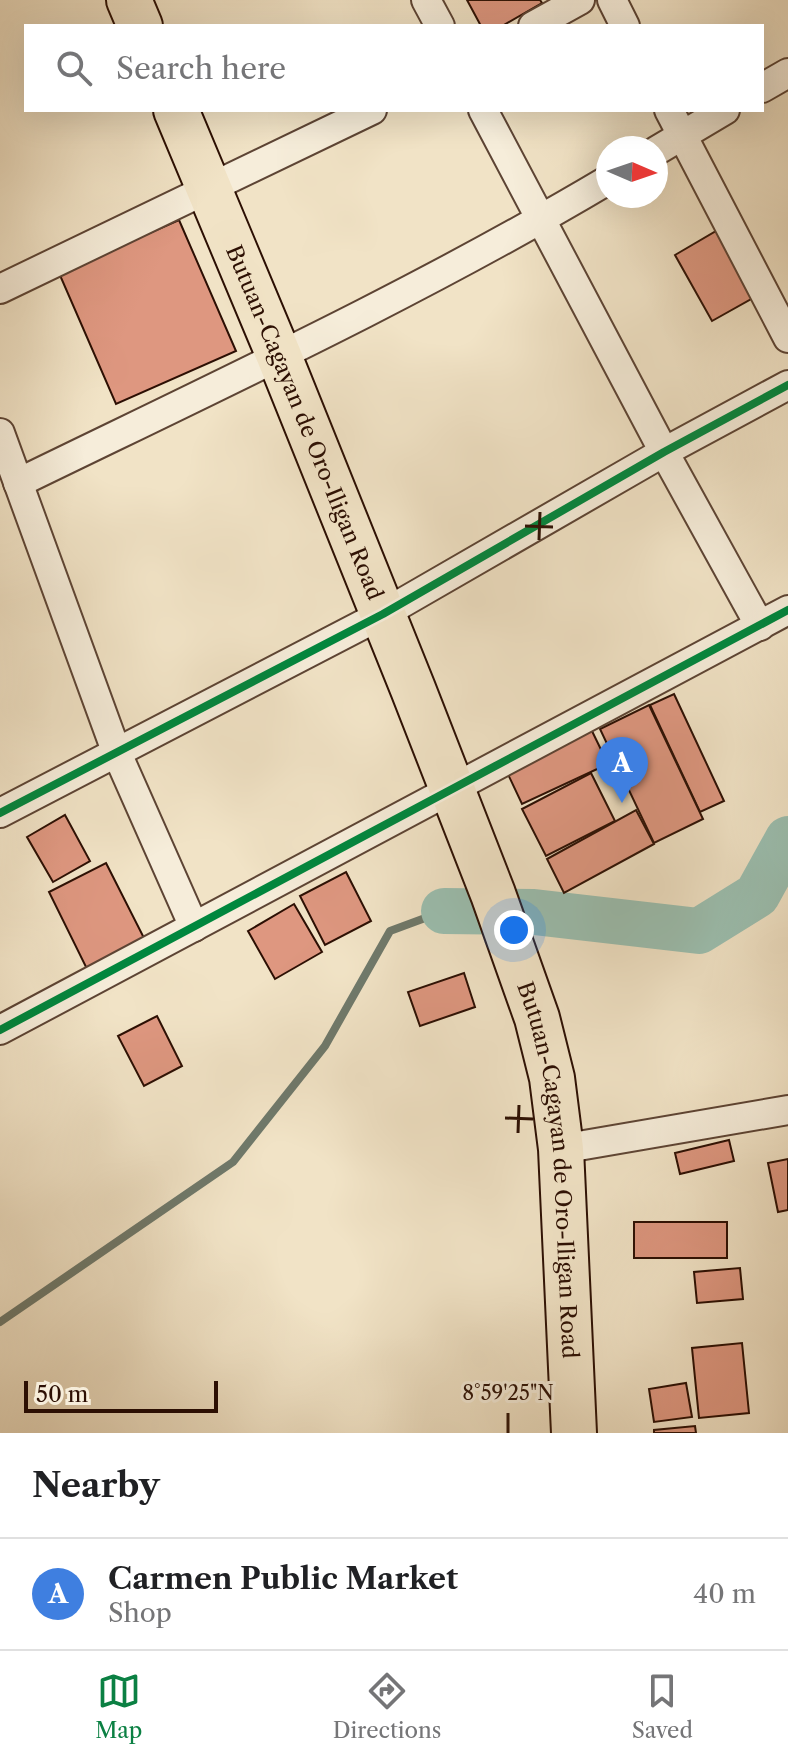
<!DOCTYPE html>
<meta charset="utf-8">
<style>
body{margin:0;font-family:"Libre Caslon Text",serif;background:#f2f2f2;color:#202124}
.compass{position:absolute;left:596px;top:136px;width:72px;height:72px;border-radius:50%;background:#fff;box-shadow:0 8px 32px #0002;rotate:92deg}
.scale{position:absolute;left:24px;bottom:20px;width:194px;box-sizing:border-box;padding-left:8px;border:4px solid #2c0f03;border-top:0;font-size:22px;line-height:28px;white-space:nowrap;color:#2c0f03;-webkit-text-stroke:6px #f6edda;paint-order:stroke}
.you{position:absolute;left:514px;top:930px;width:28px;height:28px;margin:-20px;border:6px solid #fff;border-radius:50%;background:#1a73e8;box-shadow:0 0 0 12px #1a73e833}
.badge{display:grid;place-items:center;width:52px;height:52px;border-radius:50%;background:#0b8043;color:#fff;font-size:26px;font-weight:700}
.pin{position:absolute;translate:-50% -66px;filter:drop-shadow(0 2px 4px #0008)}
.pin::after{content:'';position:absolute;top:42px;width:28px;height:24px;background:inherit;clip-path:polygon(0 0,100% 0,50% 100%)}
.list{margin:0;padding:0;list-style:none}
h2{display:flex;justify-content:space-between;align-items:center;height:104px;margin:0;padding:0 32px;font-size:34px}
h2 small{font-size:26px;font-weight:400;color:#757577}
.list li{display:grid;grid-template-columns:52px 1fr auto;gap:24px;align-items:center;box-sizing:border-box;height:112px;padding:0 32px;border-top:2px solid #e0e0e0}
.list b{display:block;font-size:30px;white-space:nowrap}
.list p{margin:0;font-size:26px;white-space:nowrap;color:#757577}
.list em{font-size:26px;font-style:normal;color:#757577}
.icon{flex:none;width:44px;height:44px;fill:none;stroke:currentColor;stroke-width:2;stroke-linecap:round;stroke-linejoin:round}
.map{position:relative;flex:none;width:788px;height:1433px;overflow:hidden}
.search{position:absolute;background:#fff;box-shadow:0 8px 32px #0002;left:24px;right:24px;top:24px;height:88px;display:flex;align-items:center;gap:20px;box-sizing:border-box;padding:0 28px;border-radius:0px;color:#757577;font-size:30px}
.sheet{height:216px;background:#fff}
nav{display:flex;justify-content:space-around;align-items:center;box-sizing:border-box;height:112px;border-top:2px solid #e0e0e0;background:#fff;font-size:22px;color:#757577}
nav a{display:grid;justify-items:center;gap:4px}
nav .on{color:#0b8043}
.map>svg:first-child{display:block}
</style>
<div class="map">
<svg width="788" height="1433" viewBox="0 0 788 1433">
<rect width="100%" height="100%" fill="#f1e3c6"/>
<filter id="stains"><feTurbulence type="fractalNoise" baseFrequency=".0025" numOctaves="4"/><feColorMatrix values="0 0 0 0 .2 0 0 0 0 .09 0 0 0 0 .02 0 0 0 .5 -.17"/></filter>
<radialGradient id="worn" r=".72"><stop offset=".6" stop-color="#630" stop-opacity="0"/><stop offset="1" stop-color="#630" stop-opacity=".3"/></radialGradient>
<g fill="none" stroke-linecap="round" stroke-linejoin="round">
<polyline stroke="#6f796b" stroke-width="8" points="0,1322 233,1162 325,1046 390,931 444,911"/>
<polyline stroke="#9bbfb0" stroke-width="46" points="444,911 534,912 699,931 757,895 788,839"/>
</g>
<g fill="#de9780" stroke="#2c0f03" stroke-width="2">
<polygon points="467,0 540,0 542,3 502,26 481,26"/>
<polygon points="179,220 236,351 116,404 59,273"/>
<polygon points="723,227 760,294 712,321 675,255"/>
<polygon points="674,694 724,801 700,812 650,705"/>
<polygon points="649,705 703,819 654,843 600,729"/>
<polygon points="591,729 608,764 522,804 506,770"/>
<polygon points="591,773 615,821 546,856 522,809"/>
<polygon points="636,810 654,844 564,893 547,859"/>
<polygon points="65,815 90,861 53,882 27,837"/>
<polygon points="106,863 145,940 87,969 49,892"/>
<polygon points="346,872 371,921 325,945 300,896"/>
<polygon points="294,904 322,952 275,979 248,931"/>
<polygon points="464,973 475,1007 420,1026 408,992"/>
<polygon points="157,1016 182,1066 144,1086 118,1036"/>
<polygon points="729,1140 734,1161 680,1174 675,1153"/>
<polygon points="788,1159 788,1210 778,1212 768,1163"/>
<rect x="634" y="1222" width="93" height="36"/>
<polygon points="740,1268 743,1299 697,1303 694,1272"/>
<polygon points="742,1343 749,1413 699,1418 692,1348"/>
<polygon points="686,1383 692,1417 654,1422 649,1389"/>
<polygon points="695,1426 696,1433 654,1433 654,1430"/>
</g>
<g fill="none" stroke-linecap="round" stroke-linejoin="round">
<defs>
<g id="minor">
<polyline points="426,0 440,26"/>
<polyline points="612,0 625,26"/>
<polyline points="533,26 580,0"/>
<polyline points="762,88 788,73"/>
<polyline points="483,110 664,452 760,626"/>
<polyline points="669,110 788,338"/>
<polyline points="656,151 725,110"/>
<polyline points="0,289 372,110"/>
<polyline points="0,433 116,751 194,927"/>
<path d="M18 483C217 386 418 293 608 180"/>
<polyline points="0,813 383,614 664,452 788,385"/>
<polyline points="0,1030 788,610"/>
<polyline points="561,1149 788,1110"/>
</g>
<g id="trunk">
<polyline points="129,0 140,26"/>
<path id="s1" d="M176 110 279 356 413 689 493 894 537 1018 552 1078 561 1149 574 1433"/>
</g>
</defs>
<use href="#minor" stroke="#5d4434" stroke-width="32"/>
<use href="#trunk" stroke="#2c0f03" stroke-width="48"/>
<use href="#minor" stroke="#f6edda" stroke-width="28"/>
<use href="#trunk" stroke="#f1e3c6" stroke-width="44"/>
<defs>
<g id="cycleway">
<polyline points="0,813 383,614 664,452 788,385"/>
<polyline points="0,1030 788,610"/>
</g>
</defs>
<use href="#cycleway" stroke="#f6edda" stroke-width="13"/>
<use href="#cycleway" stroke="#00873e" stroke-width="8"/>
</g>
<path fill="none" stroke="#2c0f03" stroke-width="3" d="M525 526 553 527M539 540 540 512M505 1118 533 1119M518 1133 519 1105M508 1433V1413"/>
<g text-anchor="middle" stroke-width="6" stroke-linejoin="round" paint-order="stroke">
<g font-size="22" fill="#2c0f03" stroke="#f6edda">
<text dy="8" stroke="none"><textPath href="#s1" startOffset="338">Butuan-Cagayan de Oro-Iligan Road</textPath></text>
<text dy="8" stroke="none"><textPath href="#s1" startOffset="1130">Butuan-Cagayan de Oro-Iligan Road</textPath></text>
</g>
</g>
<g font-size="20" text-anchor="middle" fill="#2c0f03" stroke="#f6edda" stroke-width="6" stroke-linejoin="round" paint-order="stroke">
<text x="508" y="1400">8°59'25"N</text>
</g>
<rect width="100%" height="100%" filter="url(#stains)"/>
<rect width="100%" height="100%" fill="url(#worn)"/>
</svg>
<svg class="compass" viewBox="-18 -18 36 36"><path d="M0-13l5 13h-10z" fill="#e53935"/><path d="M0 13l5-13h-10z" fill="#757577"/></svg>
<div class="scale">50 m</div>
<div class="you"></div>
<div class="pin badge" style="left:622px;top:803px;background:#3f7fe0">A</div>
<div class="search"><svg class="icon" aria-label="search" viewBox="0 0 24 24"><circle cx="10" cy="10" r="6"/><path d="M15 15l6 6"/></svg>Search here</div>
</div>
<section class="sheet">
<h2>Nearby<small></small></h2>
<ul class="list">
<li><span class="badge" style="background:#3f7fe0">A</span><div><b>Carmen Public Market</b><p>Shop</p></div><em>40 m</em></li>
</ul>
</section>
<nav>
<a class="on"><svg class="icon" aria-label="map" viewBox="0 0 24 24"><path d="M3 6l6-2 6 2 6-2v14l-6 2-6-2-6 2zM9 4v14M15 6v14"/></svg>Map</a>
<a><svg class="icon" aria-label="directions" viewBox="0 0 24 24"><path d="M12 3l9 9-9 9-9-9zM9 14v-3h6M13 9l2 2-2 2"/></svg>Directions</a>
<a><svg class="icon" aria-label="saved" viewBox="0 0 24 24"><path d="M7 4h10v16l-5-4-5 4z"/></svg>Saved</a>
</nav>
